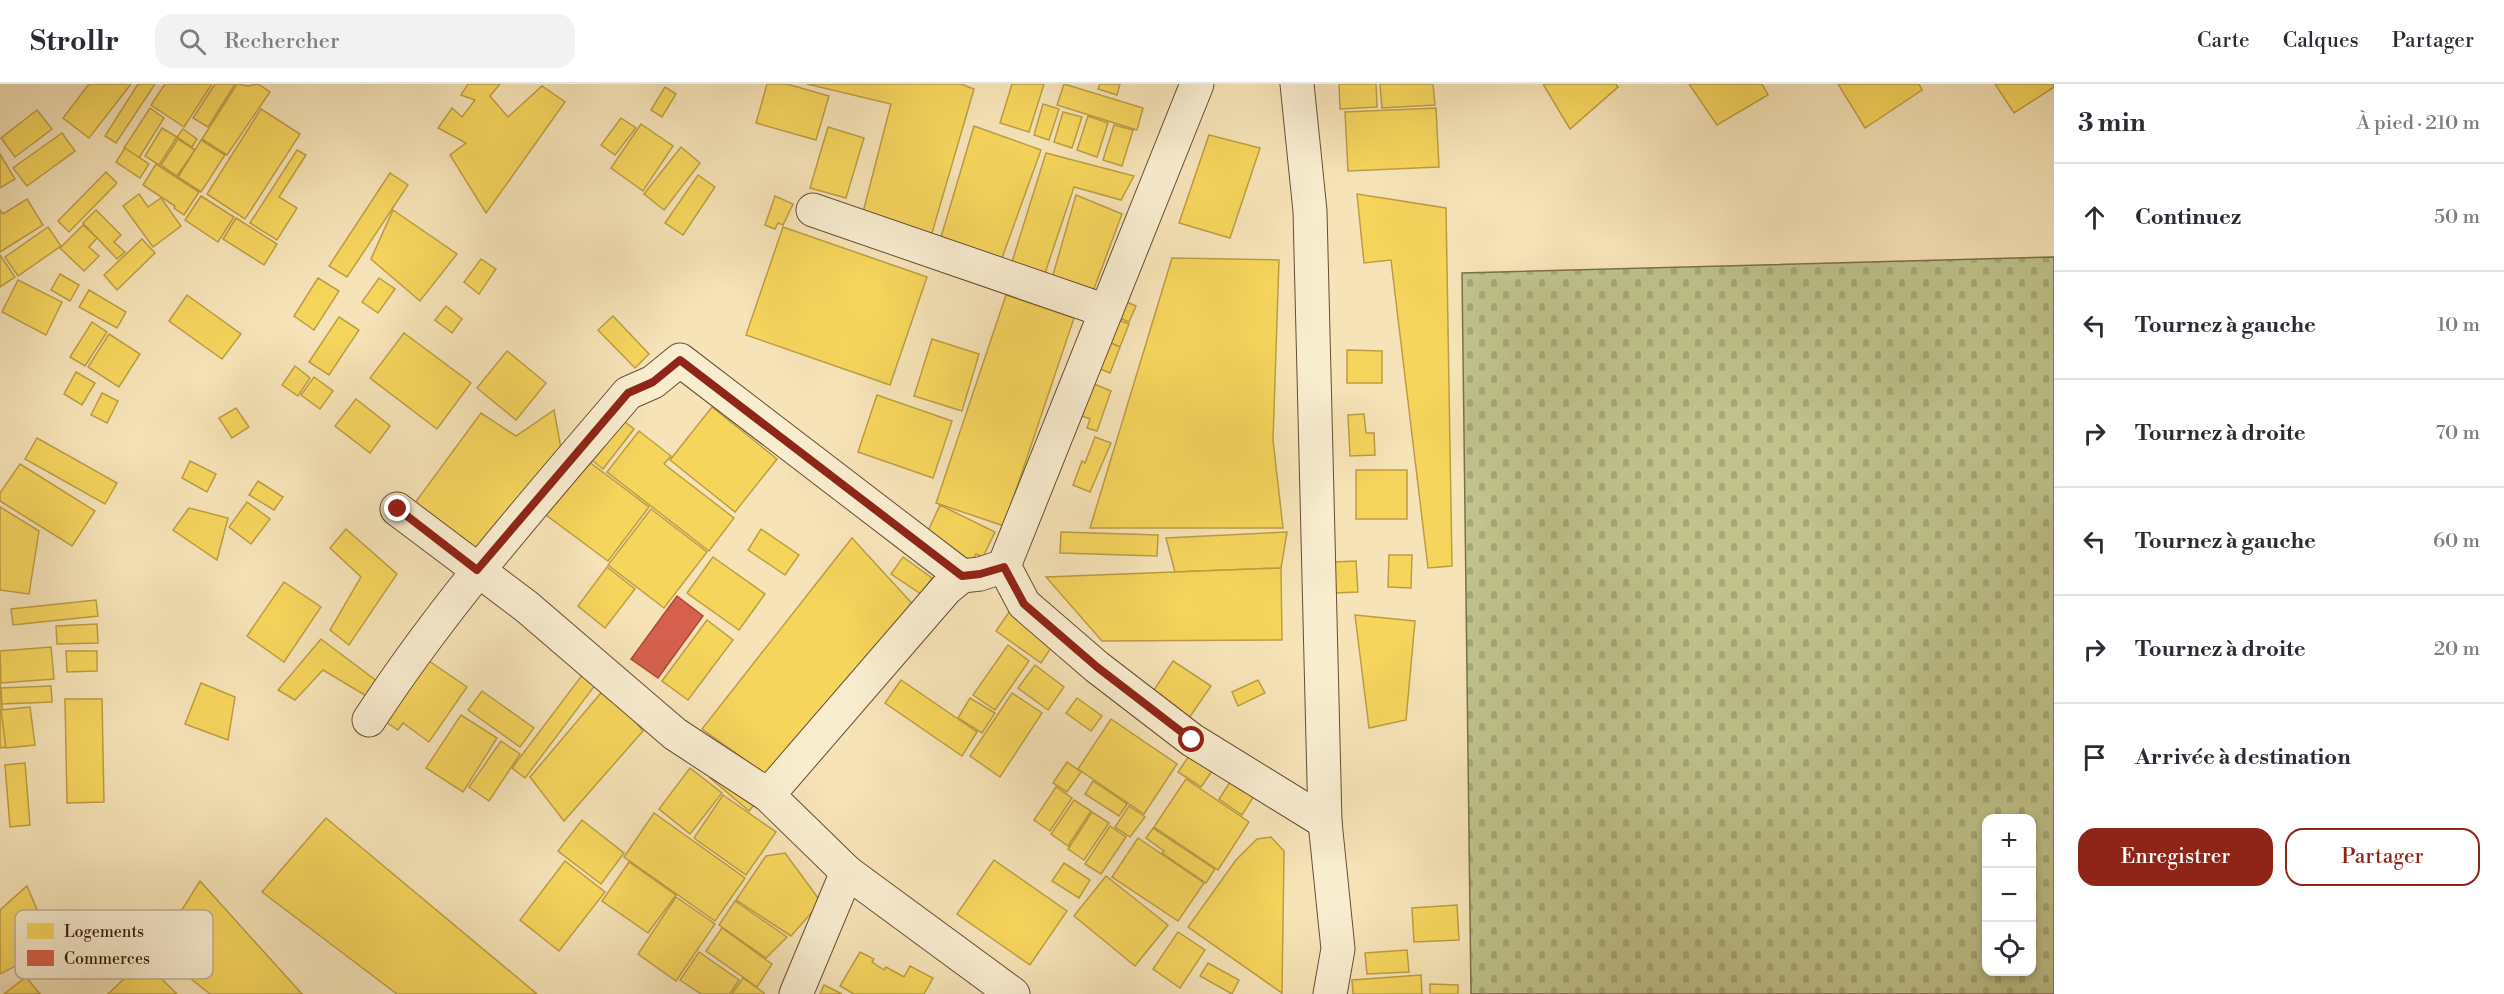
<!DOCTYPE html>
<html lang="fr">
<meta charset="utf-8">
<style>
body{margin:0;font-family:"Libre Bodoni",serif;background:#f2f2f3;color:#2b2b33}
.controls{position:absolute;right:18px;bottom:18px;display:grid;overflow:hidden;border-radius:12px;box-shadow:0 3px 9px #0003}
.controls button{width:54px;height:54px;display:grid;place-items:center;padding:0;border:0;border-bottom:2px solid #e1e1e2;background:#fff;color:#2b2b33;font:30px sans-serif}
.stop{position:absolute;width:18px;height:18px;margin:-14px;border:4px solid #8f2418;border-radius:50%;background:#fff}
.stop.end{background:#8f2418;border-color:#fff;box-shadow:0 2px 6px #0008}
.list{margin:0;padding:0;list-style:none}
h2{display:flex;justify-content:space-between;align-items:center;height:78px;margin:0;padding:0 24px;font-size:26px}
h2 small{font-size:20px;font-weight:400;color:#7c7c81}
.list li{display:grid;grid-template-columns:39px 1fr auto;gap:18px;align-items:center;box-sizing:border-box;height:108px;padding:0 24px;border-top:2px solid #e1e1e2}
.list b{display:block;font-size:22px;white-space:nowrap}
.list em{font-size:20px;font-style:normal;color:#7c7c81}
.actions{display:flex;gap:12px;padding:18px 24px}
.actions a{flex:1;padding:14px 0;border:2px solid #8f2418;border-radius:18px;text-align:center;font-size:21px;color:#8f2418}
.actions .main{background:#8f2418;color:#fff}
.icon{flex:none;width:33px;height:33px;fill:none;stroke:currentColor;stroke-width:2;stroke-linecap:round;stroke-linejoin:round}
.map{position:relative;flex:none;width:2054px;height:910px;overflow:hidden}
header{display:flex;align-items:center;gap:36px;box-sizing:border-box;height:84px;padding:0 30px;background:#fff;border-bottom:2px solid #e1e1e2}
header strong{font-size:28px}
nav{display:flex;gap:33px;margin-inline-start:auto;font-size:21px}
.search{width:420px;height:54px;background:#f2f2f3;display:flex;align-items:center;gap:15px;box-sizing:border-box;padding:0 21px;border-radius:18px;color:#7c7c81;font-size:22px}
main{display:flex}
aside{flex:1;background:#fff}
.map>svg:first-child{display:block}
</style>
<header>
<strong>Strollr</strong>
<div class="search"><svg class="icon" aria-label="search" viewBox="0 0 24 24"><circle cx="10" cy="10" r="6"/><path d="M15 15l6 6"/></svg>Rechercher</div>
<nav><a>Carte</a><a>Calques</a><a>Partager</a></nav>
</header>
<main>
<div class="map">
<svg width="2054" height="910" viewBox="0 0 2054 910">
<defs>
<pattern id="cemetery-stones" width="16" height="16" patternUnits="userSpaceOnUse" patternTransform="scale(1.5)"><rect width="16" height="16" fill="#c0c38c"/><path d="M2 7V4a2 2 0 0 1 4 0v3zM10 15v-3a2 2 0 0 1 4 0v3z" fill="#a6a777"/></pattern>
</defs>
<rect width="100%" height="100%" fill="#f6e3b7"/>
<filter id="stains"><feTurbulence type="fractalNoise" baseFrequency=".00333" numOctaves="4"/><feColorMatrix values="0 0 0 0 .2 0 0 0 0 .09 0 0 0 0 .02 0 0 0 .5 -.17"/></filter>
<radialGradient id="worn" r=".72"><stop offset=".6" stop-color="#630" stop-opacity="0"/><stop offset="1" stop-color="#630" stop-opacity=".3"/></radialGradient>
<path fill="url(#cemetery-stones)" stroke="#7c6f4a" stroke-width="1.5" fill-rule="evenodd" d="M2054 173V910H1471L1462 189ZM1986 734H2032V888H1986Z"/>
<g fill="#f6d55c" stroke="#bd9d42" stroke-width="1.5">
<polygon points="89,0 131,0 89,54 63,34"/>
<polygon points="138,0 155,0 116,59 105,52"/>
<polygon points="165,0 212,0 184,43 151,21"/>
<polygon points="215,0 235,0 208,43 193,34"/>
<polygon points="237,0 248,2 258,0 270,8 227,71 202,55"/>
<polygon points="468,0 500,0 490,12 508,33 542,2 565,18 486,129 450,71 466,59 438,44 452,24 462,33 475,16 461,11"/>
<polygon points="767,0 787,0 829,12 816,56 756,39"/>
<polygon points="807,0 961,0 974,5 932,149 861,136 891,20"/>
<polygon points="1012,0 1044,0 1029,48 1000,39"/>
<polygon points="1064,0 1143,24 1137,46 1057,21"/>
<polygon points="1100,0 1120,0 1117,11 1098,5"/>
<polygon points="1339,0 1376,0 1377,23 1340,25"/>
<polygon points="1380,0 1433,0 1435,21 1382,24"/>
<polygon points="1543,0 1616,0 1618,3 1570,45"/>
<polygon points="1689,0 1762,0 1768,11 1717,41"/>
<polygon points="1838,0 1919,0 1922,6 1865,44"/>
<polygon points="1995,0 2054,0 2054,3 2014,29"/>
<polygon points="665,3 676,10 662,33 651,26"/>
<polygon points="1043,20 1059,25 1049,56 1034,51"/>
<polygon points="150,24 164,34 139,74 124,64"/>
<polygon points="1436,24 1439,83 1348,87 1345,28"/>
<polygon points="261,25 300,50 245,135 207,110"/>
<polygon points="37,26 52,45 15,73 1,54"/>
<polygon points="1063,28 1082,33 1072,64 1054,58"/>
<polygon points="1088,32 1108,39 1097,73 1077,66"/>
<polygon points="621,34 636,44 615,71 601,61"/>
<polygon points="641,40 673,62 643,107 611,84"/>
<polygon points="1114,41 1133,46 1122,82 1103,76"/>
<polygon points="974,42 1041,66 1002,174 939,160"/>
<polygon points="828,43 864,54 846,114 810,104"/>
<polygon points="162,44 177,53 159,81 145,72"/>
<polygon points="183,45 197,55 192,63 177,53"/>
<polygon points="62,49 75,67 27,102 13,84"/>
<polygon points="1209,51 1260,64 1230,154 1179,139"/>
<polygon points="178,55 195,66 177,92 161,81"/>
<polygon points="201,56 225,71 201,108 178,93"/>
<polygon points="681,63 700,79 664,126 644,110"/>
<polygon points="125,64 149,80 140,94 116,78"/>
<polygon points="297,66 306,71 279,113 297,124 277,156 250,139"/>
<polygon points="1046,69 1134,92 1121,116 1074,103 1045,189 1011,181"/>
<polygon points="0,70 15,95 0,104"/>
<polygon points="156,80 199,108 184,131 174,124 175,122 143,101"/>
<polygon points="106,88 117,99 69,148 58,137"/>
<polygon points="390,89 408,101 347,193 329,182"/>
<polygon points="698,91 715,103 683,151 665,139"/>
<polygon points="139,110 148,123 161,114 181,142 153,163 123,122"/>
<polygon points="1357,110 1446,124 1452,482 1428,484 1391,176 1364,179"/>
<polygon points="1076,111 1122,130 1092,210 1053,191"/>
<polygon points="201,112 234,133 218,158 185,136"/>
<polygon points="775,112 793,120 783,141 778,139 775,145 765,141"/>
<polygon points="27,115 43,141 0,168 0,126 3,130"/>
<polygon points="96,126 121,151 114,158 125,168 117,175 83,139"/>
<polygon points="393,126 457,170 420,217 371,175"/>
<polygon points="236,134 277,160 264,181 223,155"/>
<polygon points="83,141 97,154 89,163 99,172 84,187 60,164"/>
<polygon points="48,143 61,162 18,192 5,173"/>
<polygon points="783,143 927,193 890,301 746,251"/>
<polygon points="142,155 155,169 117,206 104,191"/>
<polygon points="0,171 15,193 0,203"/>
<polygon points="1172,174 1279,176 1273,356 1283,444 1090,444"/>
<polygon points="481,175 496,185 479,210 464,198"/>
<polygon points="60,190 79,201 70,217 51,206"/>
<polygon points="318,194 339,207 314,246 294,232"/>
<polygon points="379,194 395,205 378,229 362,218"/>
<polygon points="18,196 62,218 46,251 2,228"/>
<polygon points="89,206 126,228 117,244 79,223"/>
<polygon points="187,211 241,250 222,275 169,237"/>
<polygon points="1006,211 1074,234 1004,442 936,419"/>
<polygon points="1117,214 1136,222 1129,238 1111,230"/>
<polygon points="446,222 462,235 452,249 435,236"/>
<polygon points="613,232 649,270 635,284 598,246"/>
<polygon points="1108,232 1129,240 1120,263 1099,254"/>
<polygon points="339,233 359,246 329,291 309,278"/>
<polygon points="92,238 107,248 85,282 70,273"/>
<polygon points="404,249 471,299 437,345 370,294"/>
<polygon points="109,250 140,270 119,303 88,283"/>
<polygon points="932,255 979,270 962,327 914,312"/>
<polygon points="1101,255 1120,263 1110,289 1091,281"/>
<polygon points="1347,266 1382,267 1382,299 1347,299"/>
<polygon points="507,267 546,299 516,336 477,304"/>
<polygon points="295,282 310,294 298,312 282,301"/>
<polygon points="76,288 95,299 82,321 64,310"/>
<polygon points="314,293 333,307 320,325 301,311"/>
<polygon points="1087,297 1111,307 1097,347 1087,344 1090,335 1082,332 1084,326 1077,324"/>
<polygon points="102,309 118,317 107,339 91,331"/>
<polygon points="877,311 952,337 933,394 858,368"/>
<polygon points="356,315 390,342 370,369 335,342"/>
<polygon points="712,323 777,375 735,428 670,376"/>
<polygon points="236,324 249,343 232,354 219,334"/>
<polygon points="554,326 562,370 475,468 412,423 481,329 516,352"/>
<polygon points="614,329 634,345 603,385 583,369"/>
<polygon points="1364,330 1366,349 1374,349 1375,371 1350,372 1348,331"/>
<polygon points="639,347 671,372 664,380 734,434 709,467 607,388"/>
<polygon points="1095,353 1111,359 1090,408 1073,401 1082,377 1085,379"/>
<polygon points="37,354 117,399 105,420 25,375"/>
<polygon points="584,374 649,423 608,477 542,428"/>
<polygon points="190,377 216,390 207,408 182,394"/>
<polygon points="20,380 95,427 72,462 0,417 0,409"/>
<rect x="1356" y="386" width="51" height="49"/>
<polygon points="258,397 283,413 274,426 249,411"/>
<polygon points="247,418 270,435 251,460 229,443"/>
<polygon points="940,421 995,448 983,473 976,470 971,480 923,458"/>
<polygon points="0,423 39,447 29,510 0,506"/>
<polygon points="189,424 228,434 217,476 173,446"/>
<polygon points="651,425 707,468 664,524 608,481"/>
<polygon points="346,445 397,490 349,561 330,546 361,493 330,464"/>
<polygon points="761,445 799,471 785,491 748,466"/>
<polygon points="1061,448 1158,451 1157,472 1060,469"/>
<polygon points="1287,448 1281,484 1175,488 1166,454"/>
<polygon points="852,454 918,526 769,693 702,645"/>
<polygon points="1389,471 1412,471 1411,504 1388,503"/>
<polygon points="713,473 765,510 739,546 687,509"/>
<polygon points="903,473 932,494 921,510 891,490"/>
<polygon points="1356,477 1358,508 1334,509 1333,478"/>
<polygon points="607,483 635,505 605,544 578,522"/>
<polygon points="1281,484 1282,556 1102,557 1046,493"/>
<polygon points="284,498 321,523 284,578 247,552"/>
<polygon points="96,516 98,532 13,541 11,525"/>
<polygon points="1014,521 1059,552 1041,579 996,547"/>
<polygon points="1355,531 1415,537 1406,636 1369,644"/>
<polygon points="707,536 733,556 688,616 662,597"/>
<polygon points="97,540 98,559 57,560 56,542"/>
<polygon points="321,555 378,598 368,613 323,586 295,616 278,606"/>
<polygon points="1008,561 1029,577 995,626 973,611"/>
<polygon points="51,563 54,595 1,599 0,567"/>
<polygon points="66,567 97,567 97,587 67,588"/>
<polygon points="423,573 467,603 429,658 403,639 398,646 380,634"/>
<polygon points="1173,577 1211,602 1187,637 1150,612"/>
<polygon points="1035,581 1064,603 1048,626 1018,604"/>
<polygon points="583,590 596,600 525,694 512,684"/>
<polygon points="901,596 977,648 962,672 885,619"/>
<polygon points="1258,596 1265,609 1238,622 1232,608"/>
<polygon points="0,598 6,663 0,664"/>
<polygon points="201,599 235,613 228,656 185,640"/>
<polygon points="51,602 52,618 2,620 1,604"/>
<polygon points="606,603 643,647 564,737 530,693"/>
<polygon points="482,607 534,644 520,663 468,626"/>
<polygon points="1012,609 1042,629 1000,693 970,672"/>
<polygon points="970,614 995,629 982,649 958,634"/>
<polygon points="1077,614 1102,632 1091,647 1066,629"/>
<polygon points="65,615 102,615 104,718 67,719"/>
<polygon points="30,623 35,661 6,664 1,626"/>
<polygon points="461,631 497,654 463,708 426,684"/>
<polygon points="1111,635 1177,680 1144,730 1078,685"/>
<polygon points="501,657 520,670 489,717 469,703"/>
<polygon points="1194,665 1217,680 1201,703 1178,688"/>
<polygon points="1067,678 1081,688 1067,708 1053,699"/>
<polygon points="25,679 30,741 10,743 5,681"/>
<polygon points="720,682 759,715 749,727 710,694"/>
<polygon points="690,684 722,709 690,750 659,725"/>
<polygon points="1234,692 1257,707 1242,731 1219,715"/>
<polygon points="1186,695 1249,738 1218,786 1154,743"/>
<polygon points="1093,697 1127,720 1119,732 1085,710"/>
<polygon points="1056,703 1072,714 1050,747 1034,736"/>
<polygon points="723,711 776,748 746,791 694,754"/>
<polygon points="1074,716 1091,727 1068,762 1051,750"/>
<polygon points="1129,722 1145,733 1130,753 1115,743"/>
<polygon points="1092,728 1109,739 1084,776 1068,765"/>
<polygon points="654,729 745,794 715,837 624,773"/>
<polygon points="326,734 537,910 397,910 262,808"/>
<polygon points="582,736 624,769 601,800 558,767"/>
<polygon points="1110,742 1126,753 1101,790 1085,780"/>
<polygon points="1153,744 1215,785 1206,799 1162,769 1164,767 1146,754"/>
<polygon points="1271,753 1284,767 1282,909 1188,843 1236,776 1257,755"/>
<polygon points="1138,754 1204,799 1178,837 1112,793"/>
<polygon points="785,769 821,818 791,852 736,816 766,772"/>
<polygon points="994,776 1067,827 1030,881 957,830"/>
<polygon points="565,777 605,808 559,867 520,836"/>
<polygon points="629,778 676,811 648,849 602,817"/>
<polygon points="1064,779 1090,796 1079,814 1052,797"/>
<polygon points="1106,792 1168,841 1135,882 1074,832"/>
<polygon points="200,797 302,910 210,910 156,867"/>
<polygon points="27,802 53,863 0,890 0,826"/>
<polygon points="676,813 715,840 676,897 638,870"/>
<polygon points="735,817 787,853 766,874 719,841"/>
<polygon points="1457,821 1459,856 1414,858 1412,824"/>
<polygon points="722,844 772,880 757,903 706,867"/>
<polygon points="1178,848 1205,866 1180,904 1153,885"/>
<polygon points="1407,866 1409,888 1367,890 1365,869"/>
<polygon points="699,868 739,896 730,910 701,910 680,896"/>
<polygon points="860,868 874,875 872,878 884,886 886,883 904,893 910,882 933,894 924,910 854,910 840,902"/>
<polygon points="143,877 177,910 108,910"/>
<polygon points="1208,879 1239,896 1232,910 1200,892"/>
<polygon points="1421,891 1422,910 1353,910 1352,896"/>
<polygon points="26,893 40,910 4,910"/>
<polygon points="743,894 764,909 764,910 732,910"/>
<polygon points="1430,900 1458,901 1458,910 1430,910"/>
<polygon points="824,901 842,910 820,910"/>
</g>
<polygon fill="#d6604d" stroke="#a74b38" stroke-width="1.5" points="677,512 703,532 658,594 631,575"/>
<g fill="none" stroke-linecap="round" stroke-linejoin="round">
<defs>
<g id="street">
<polyline points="1297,0 1310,127 1325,738 1338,865 1330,910"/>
<polyline points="813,126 1106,227"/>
<polyline points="397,425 527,523 675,650 768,711 847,788 1013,910"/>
<polyline points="1004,482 1024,520 1097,583 1192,656 1325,738"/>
<path d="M369 636C445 519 538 415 628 309L653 298 680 276 962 492"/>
<polyline points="768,711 946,505 962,492 980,490 1004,482 1197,0"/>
<polyline points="796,910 847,788"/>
</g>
</defs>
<use href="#street" stroke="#684d33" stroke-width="35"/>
<use href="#street" stroke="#f9edd0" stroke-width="33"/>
</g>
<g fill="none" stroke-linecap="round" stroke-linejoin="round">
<polyline stroke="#8f2418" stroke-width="8" points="398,425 477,486 628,309 653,298 680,276 962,492 980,490 1004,483 1024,520 1097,583 1192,656"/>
</g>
<rect x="15" y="826" width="198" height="69" rx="9" fill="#f9edd0" stroke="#bfae94" stroke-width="1.5"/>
<rect x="27" y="839" width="27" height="16" fill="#f6d55c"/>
<rect x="27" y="866" width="27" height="16" fill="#d6604d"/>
<g font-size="16" fill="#381b07">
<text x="64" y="853">Logements</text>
<text x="64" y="880">Commerces</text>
</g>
<rect width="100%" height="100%" filter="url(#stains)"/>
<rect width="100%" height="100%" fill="url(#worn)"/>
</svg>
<div class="controls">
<button>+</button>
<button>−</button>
<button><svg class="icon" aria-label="locate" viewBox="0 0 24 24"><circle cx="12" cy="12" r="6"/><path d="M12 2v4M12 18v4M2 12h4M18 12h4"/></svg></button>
</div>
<div class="stop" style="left:1192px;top:656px"></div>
<div class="stop end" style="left:398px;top:425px"></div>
</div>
<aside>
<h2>3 min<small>À pied · 210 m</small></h2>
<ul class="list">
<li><svg class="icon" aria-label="ahead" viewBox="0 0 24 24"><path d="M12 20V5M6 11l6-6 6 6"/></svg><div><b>Continuez</b></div><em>50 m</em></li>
<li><svg class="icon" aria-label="left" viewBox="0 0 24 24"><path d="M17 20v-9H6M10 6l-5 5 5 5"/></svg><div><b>Tournez à gauche</b></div><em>10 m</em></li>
<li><svg class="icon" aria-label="right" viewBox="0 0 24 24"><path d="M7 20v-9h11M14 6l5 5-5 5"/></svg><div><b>Tournez à droite</b></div><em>70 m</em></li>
<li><svg class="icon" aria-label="left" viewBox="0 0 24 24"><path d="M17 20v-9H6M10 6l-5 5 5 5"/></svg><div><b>Tournez à gauche</b></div><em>60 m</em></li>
<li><svg class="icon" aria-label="right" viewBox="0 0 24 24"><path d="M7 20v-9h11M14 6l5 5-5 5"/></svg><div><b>Tournez à droite</b></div><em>20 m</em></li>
<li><svg class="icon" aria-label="arrive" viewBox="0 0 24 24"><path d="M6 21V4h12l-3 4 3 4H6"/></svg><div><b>Arrivée à destination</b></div></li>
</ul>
<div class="actions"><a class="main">Enregistrer</a><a>Partager</a></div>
</aside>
</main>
